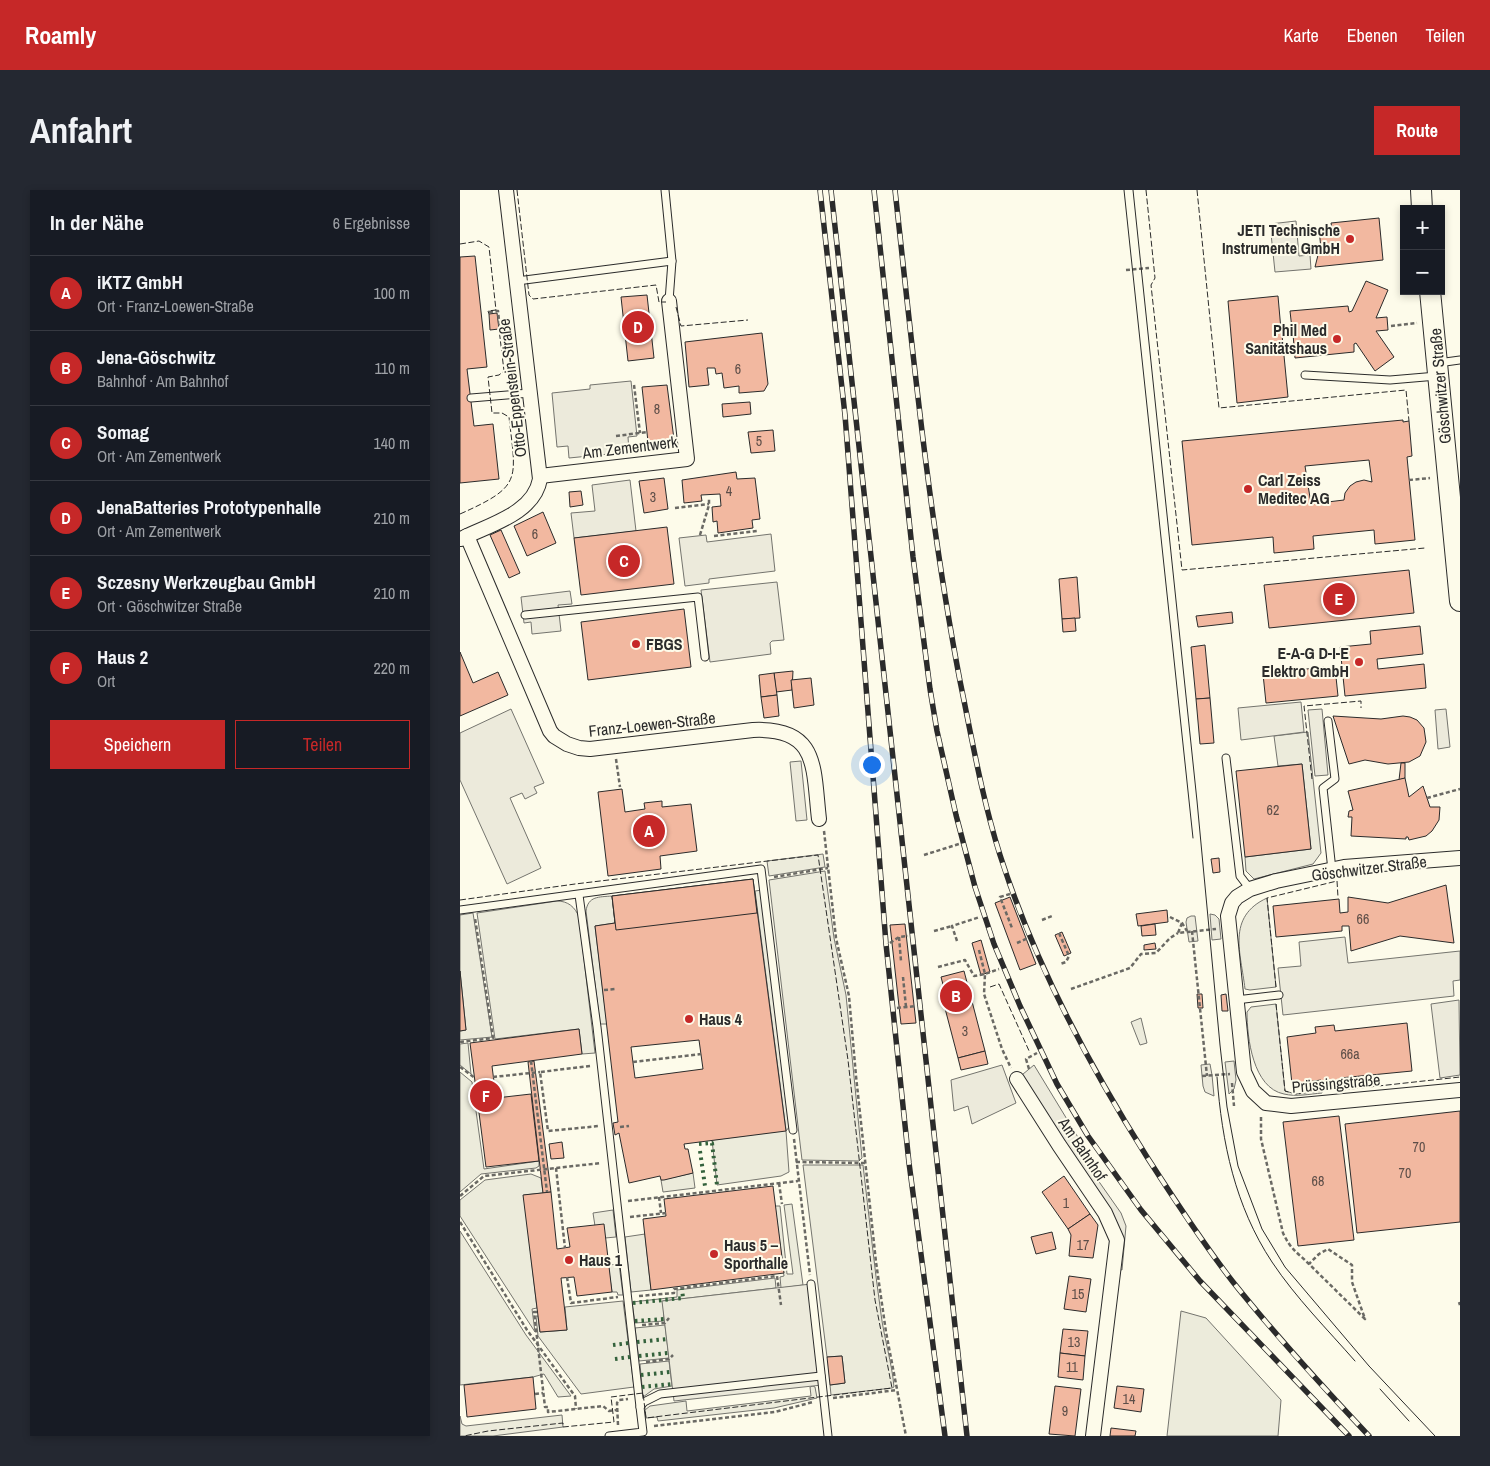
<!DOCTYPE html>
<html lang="de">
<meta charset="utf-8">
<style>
body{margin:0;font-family:"Archivo Narrow",sans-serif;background:#242831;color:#f1f3f6}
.controls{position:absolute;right:15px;top:15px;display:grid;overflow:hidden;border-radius:0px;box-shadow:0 2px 8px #0003}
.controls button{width:45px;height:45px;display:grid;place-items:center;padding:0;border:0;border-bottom:1px solid #363941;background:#171b24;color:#f1f3f6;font:25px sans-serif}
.you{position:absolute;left:411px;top:574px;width:18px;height:18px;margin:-12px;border:4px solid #fff;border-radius:50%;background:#1a73e8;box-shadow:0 0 0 8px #1a73e833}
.badge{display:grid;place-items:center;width:32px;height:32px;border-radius:50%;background:#c62828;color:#fff;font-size:16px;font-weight:700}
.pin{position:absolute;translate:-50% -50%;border:2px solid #fff;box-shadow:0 1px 5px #0006}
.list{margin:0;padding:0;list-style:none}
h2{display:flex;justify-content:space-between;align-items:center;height:65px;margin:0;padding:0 20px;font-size:21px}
h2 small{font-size:16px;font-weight:400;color:#9ea1a6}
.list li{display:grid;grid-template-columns:32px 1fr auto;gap:15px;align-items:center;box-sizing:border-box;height:75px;padding:0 20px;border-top:1px solid #363941}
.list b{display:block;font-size:19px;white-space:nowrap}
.list p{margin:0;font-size:16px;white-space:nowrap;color:#9ea1a6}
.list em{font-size:16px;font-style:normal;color:#9ea1a6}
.actions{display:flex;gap:10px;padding:15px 20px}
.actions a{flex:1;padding:11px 0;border:1px solid #c62828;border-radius:0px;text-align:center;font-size:18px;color:#c62828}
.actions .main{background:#c62828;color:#fff}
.map{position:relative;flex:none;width:1000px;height:1246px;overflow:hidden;border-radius:0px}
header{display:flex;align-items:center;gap:30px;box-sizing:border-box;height:70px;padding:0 25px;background:#c62828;color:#fff}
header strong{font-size:24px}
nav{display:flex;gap:28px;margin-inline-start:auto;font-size:18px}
.intro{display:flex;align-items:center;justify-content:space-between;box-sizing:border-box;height:120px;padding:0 30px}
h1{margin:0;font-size:35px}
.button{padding:12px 22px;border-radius:0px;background:#c62828;color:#fff;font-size:18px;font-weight:700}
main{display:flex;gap:30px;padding:0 30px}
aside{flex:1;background:#171b24;border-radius:0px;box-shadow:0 2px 8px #0003}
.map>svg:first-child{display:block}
</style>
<header>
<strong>Roamly</strong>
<nav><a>Karte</a><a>Ebenen</a><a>Teilen</a></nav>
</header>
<div class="intro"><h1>Anfahrt</h1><a class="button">Route</a></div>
<main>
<aside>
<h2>In der Nähe<small>6 Ergebnisse</small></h2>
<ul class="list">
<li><span class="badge">A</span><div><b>iKTZ GmbH</b><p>Ort · Franz-Loewen-Straße</p></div><em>100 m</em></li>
<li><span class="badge">B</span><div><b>Jena-Göschwitz</b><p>Bahnhof · Am Bahnhof</p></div><em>110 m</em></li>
<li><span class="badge">C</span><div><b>Somag</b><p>Ort · Am Zementwerk</p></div><em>140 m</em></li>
<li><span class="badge">D</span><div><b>JenaBatteries Prototypenhalle</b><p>Ort · Am Zementwerk</p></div><em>210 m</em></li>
<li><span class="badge">E</span><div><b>Sczesny Werkzeugbau GmbH</b><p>Ort · Göschwitzer Straße</p></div><em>210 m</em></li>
<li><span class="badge">F</span><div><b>Haus 2</b><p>Ort</p></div><em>220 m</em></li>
</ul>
<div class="actions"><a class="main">Speichern</a><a>Teilen</a></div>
</aside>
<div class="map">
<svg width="1000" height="1246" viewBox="0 0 1000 1246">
<rect width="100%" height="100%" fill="#fdfbea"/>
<g fill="#ecebdb" stroke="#74746e">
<polygon points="848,542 861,663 853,674 794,689 786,681 785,667 851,659 842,574 818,576 814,546"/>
<polygon points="363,664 365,677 309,686 307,671"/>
<polygon points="365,681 374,748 386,805 402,968 399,971 342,970 309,690"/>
<polygon points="302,700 330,936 326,941 329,982 321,986 257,995 252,950 326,940 295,701"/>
<path d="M152 706 155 733 135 736 147 834H140L126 721C128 706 139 707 152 706Z"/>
<path d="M807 708 816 797 790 800 785 799C781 763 766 727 807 708Z"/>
<path d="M97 711C108 711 115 717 119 727L135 863 122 864 119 839 35 849 17 723Z"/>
<polygon points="13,723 32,847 0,850 0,841 6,840 0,781 0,725"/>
<path d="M816 814 825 901 836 904 862 901V903C850 904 836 907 824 904 793 898 787 848 787 822L791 817Z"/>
<polygon points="681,828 687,853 680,855 671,832"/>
<polygon points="8,853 11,884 0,875 0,854"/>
<polygon points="0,882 12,892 24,979 79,971 79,976 76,978 21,984 0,1002"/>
<path d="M343 975H403C409 1025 414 1075 421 1124 424 1148 432 1173 434 1197L432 1198 371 1205 370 1195 385 1193 382 1166 367 1167Z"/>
<polygon points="233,983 235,998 203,1002 201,990"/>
<polygon points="71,984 81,988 83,1003 64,1005 77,1118 72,1119 75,1142 0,1026 0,1010 25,990"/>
<polygon points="332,1014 343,1095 321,1098 320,1087 324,1086 315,1016 320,1016 327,1084 333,1084 324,1015"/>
<polygon points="153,1020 156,1047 145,1048 135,1036 133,1023"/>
<polygon points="0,1041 66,1145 111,1206 98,1207 84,1184 73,1187 0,1195"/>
<polygon points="185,1044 191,1100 171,1102 165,1047"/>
<polygon points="159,1074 163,1105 158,1105 157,1102 152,1102 148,1075"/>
<polygon points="315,1088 316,1098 203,1111 204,1131 175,1133 172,1112 217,1107 217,1100"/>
<polygon points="163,1111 174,1197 121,1204 78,1146 76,1126 78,1126 80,1142 107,1140 105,1117"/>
<polygon points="721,1121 746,1128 821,1210 818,1246 707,1246"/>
<polygon points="205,1135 209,1168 179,1171 175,1138"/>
<polygon points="209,1171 212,1196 194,1199 183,1207 180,1174"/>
<polygon points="353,1196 355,1197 357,1208 314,1218 198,1231 197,1227 186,1228 185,1220 190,1216 226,1211 227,1221 351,1206 350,1197"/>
<polygon points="102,1225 103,1237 33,1246 0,1246 0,1226 2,1234 6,1236"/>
</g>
<g fill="#eceadb" stroke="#74746e">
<polygon points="836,31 839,66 850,65 851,79 815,82 810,34"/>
<polygon points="171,191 177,246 168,247 169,262 109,268 108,256 97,257 92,203 130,199 130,195"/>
<polygon points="170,290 176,341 114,348 111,323 135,321 132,295"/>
<polygon points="311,344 315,381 249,389 249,393 225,396 219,348 246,345 247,352"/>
<polygon points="317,392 324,450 312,451 310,453 311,464 250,472 241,400"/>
<polygon points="110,401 112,414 98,415 101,441 72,444 71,432 64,433 61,407"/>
<polygon points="841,512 844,542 781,550 778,518"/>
<polygon points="51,519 84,593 74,597 77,603 65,609 62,603 50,608 81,678 47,694 0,590 0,543"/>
<polygon points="862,519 868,585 855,586 848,520"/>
<polygon points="986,519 990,557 978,559 975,520"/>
<polygon points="341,571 347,630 336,631 330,572"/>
<polygon points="750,724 755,725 759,729 761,749 752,750"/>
<polygon points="731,726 735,726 738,751 729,752 726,732 727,728"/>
<polygon points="885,747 888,773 1000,761 1000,790 993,791 994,806 823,825 818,778 841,776 839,752"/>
<polygon points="999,810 1000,885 980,888 971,814"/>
<polygon points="774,871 776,890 774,899 769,904 765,872"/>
<polygon points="750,874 752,885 754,906 745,902 743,896 741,875"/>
<polygon points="542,875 556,913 512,934 508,916 494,921 491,890"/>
<polygon points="574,875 633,972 628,976 661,1023 666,1036 662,1080 654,1078 656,1049 557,889"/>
<polygon points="351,1094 362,1195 214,1211 202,1111"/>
</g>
<g fill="#f2b8a0" stroke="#2b2b2b" fill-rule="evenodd">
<polygon points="919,28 923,70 855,77 858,65 866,64 866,58 861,59 859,39 872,38 871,33"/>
<polygon points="15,66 27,177 7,179 14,236 33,234 39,289 0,293 0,67"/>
<polygon points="906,91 928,100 916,128 927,127 928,140 916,141 934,167 915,181 896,153 894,154 894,162 835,168 833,144 822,145 828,207 777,213 768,111 818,106 821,140 832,139 830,121 888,116 889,122 892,121"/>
<polygon points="187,105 194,168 168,171 161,107"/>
<polygon points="37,123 39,139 30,140 29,124"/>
<polygon points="302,143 308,194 304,201 279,203 279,196 264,198 262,183 256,184 255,178 247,178 249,195 229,197 225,152"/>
<polygon points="207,195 215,257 189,261 182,197"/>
<polygon points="290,212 291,224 263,227 262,214"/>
<path d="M943 230V232L949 231 952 266 947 267 955 350 915 354 914 340 853 346 854 359 814 363 813 347 732 355 722 251ZM909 270 912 292 904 290 896 292 890 296 885 303 884 310 851 314 845 276Z"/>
<polygon points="313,240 315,261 291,263 288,242"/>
<polygon points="276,282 277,289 295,288 300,329 292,330 293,338 258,343 257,331 253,332 252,317 261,316 260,304 241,305 242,311 224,313 222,290"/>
<polygon points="204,288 208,319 184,323 179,291"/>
<polygon points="121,301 123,315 110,317 109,302"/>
<polygon points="83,322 96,353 67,366 54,336"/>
<polygon points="207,337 214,394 121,405 114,348"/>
<polygon points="41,340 60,383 49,388 30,345"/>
<polygon points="949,380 954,423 809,438 804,395"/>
<polygon points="617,387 620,428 602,429 599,389"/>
<polygon points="224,419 231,477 128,490 121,432"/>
<polygon points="772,422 773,433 738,437 736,426"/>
<polygon points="615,428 616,441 603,442 602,429"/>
<polygon points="960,436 963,464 917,469 918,479 964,474 966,498 885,506 880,457 911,454 910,441"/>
<polygon points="745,455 750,508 736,509 731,457"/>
<polygon points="0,462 13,493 38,482 48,505 0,526"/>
<polygon points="864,477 865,483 871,482 872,488 876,487 878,506 806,513 803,484"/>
<polygon points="333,481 332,500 316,502 314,483"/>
<polygon points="314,483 317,505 301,507 299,485"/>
<polygon points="351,488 354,515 334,518 331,490"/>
<polygon points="317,505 319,526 304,528 301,507"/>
<polygon points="750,508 754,553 740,554 736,509"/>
<polygon points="873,526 921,529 943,526 950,527 957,530 964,538 966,552 960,566 949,572 928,574 905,570 889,574"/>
<polygon points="941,573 945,573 945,588 939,590"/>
<polygon points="842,574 851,659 785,667 776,581"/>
<polygon points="945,588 949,607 963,596 970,617 980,617 979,630 972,641 966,646 949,650 948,647 946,647 946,649 891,646 892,627 888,627 889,621 893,620 888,601"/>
<polygon points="162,599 165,622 185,619 184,613 202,611 202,617 231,614 237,661 200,666 201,679 148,686 138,602"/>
<polygon points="759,668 760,682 753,683 751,669"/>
<path d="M293 689 326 941 224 954 225 959H228L233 983 204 990H201L200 986 169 993 159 943 155 945 153 933 158 932 135 736 155 733 152 706ZM239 850 243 879 175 888 171 857Z"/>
<polygon points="293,689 297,723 156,740 152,706"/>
<polygon points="986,695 994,753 940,746 891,761 889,736 882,736 882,741 816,747 813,716 879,709 880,723 888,722 888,707 928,713"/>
<polygon points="550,707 576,774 560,780 535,713"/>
<polygon points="707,720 708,732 678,736 676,724"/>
<polygon points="445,734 456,833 441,834 430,735"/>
<polygon points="695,734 696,745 682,746 681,736"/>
<polygon points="602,742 611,763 604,766 595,745"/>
<polygon points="521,750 530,782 521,785 512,753"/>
<polygon points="695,753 696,759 684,760 684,755"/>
<polygon points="0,781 6,840 0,841"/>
<polygon points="504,781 525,861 498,868 481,803 485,802 481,787"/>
<polygon points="737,804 742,804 743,818 738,818"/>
<polygon points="766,804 768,821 762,821 761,805"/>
<polygon points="947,833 952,881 880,888 881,893 861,895 861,890 832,894 827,847 856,843 855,837 874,835 875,841"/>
<polygon points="119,839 122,864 32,876 36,908 71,904 79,971 26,977 10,853"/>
<polygon points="525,861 528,874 501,880 498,868"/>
<polygon points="74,871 91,1002 83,1003 68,872"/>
<polygon points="1000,921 1000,1032 897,1043 885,934"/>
<polygon points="879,926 894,1050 838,1056 823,932"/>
<polygon points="102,952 104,968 91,969 89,954"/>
<polygon points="604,986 630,1024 608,1039 582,1002"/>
<polygon points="313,996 324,1083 191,1100 183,1029 206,1026 204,1009"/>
<polygon points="91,1002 97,1059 110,1057 107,1038 144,1034 152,1102 117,1106 114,1087 101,1088 107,1140 80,1142 63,1005"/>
<polygon points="630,1024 638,1035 633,1068 609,1066 611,1045 608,1039"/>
<polygon points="592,1042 596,1059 576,1064 571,1047"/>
<polygon points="609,1086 631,1089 626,1122 604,1119"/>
<polygon points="603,1139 628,1141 625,1166 600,1163"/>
<polygon points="600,1163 625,1166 623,1190 598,1187"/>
<polygon points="382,1166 385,1193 370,1195 367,1167"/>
<polygon points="73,1187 76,1219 7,1227 4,1195"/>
<polygon points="595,1196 621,1199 615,1246 589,1244"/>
<polygon points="657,1196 684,1199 681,1222 654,1218"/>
<polygon points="651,1238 676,1241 675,1246 650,1246"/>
</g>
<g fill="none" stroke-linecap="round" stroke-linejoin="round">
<defs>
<g id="lane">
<polyline points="205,0 212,71 209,111"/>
<polyline points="57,91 212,71"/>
<polyline points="978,173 1000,170"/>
<polyline points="845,185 930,190 977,186"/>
<polyline points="11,208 70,203"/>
<polyline points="65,425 238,407 245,467"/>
<polyline points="868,531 875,589 863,598 872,680"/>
<polyline points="766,568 780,686 790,699"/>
<polyline points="119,705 137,837 180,1217"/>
<polyline points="0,720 301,679 333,940"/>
<polyline points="776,810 819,805"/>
<polyline points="351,1094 368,1246"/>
<polyline points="149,1246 183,1242 180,1217 184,1212 200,1204 361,1186"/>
</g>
<g id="street">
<polyline points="80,286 227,269 209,111"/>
<path d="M7 346 90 541 94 546 107 554 119 558 130 559 293 540C359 537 353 578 359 629"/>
<path d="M1 349C28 335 74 324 80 289L46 0"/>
<polyline points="1000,668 884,677 816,691 790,699 777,707 772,713 768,726 784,882 793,901 806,913 831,916 1000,900"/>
<polyline points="557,889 599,955 645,1023 657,1050 633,1246"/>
</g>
<g id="secondary">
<polyline points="961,0 962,19"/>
<polyline points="970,101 1000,411"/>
</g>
</defs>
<use href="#lane" stroke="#2b2b2b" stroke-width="9"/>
<use href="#street" stroke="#2b2b2b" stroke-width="16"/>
<use href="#secondary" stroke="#2b2b2b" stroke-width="22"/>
<g stroke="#6a6964" stroke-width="2.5" stroke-dasharray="4 2.5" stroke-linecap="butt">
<polyline points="666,80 689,78"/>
<polyline points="29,122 38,121 40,140"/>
<polyline points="931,136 957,133"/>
<polyline points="174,195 180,243"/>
<polyline points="156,246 187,242"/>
<polyline points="949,290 970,288"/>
<polyline points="215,318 249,314"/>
<polyline points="240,345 249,315 249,309"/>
<polyline points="254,346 297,341"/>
<polyline points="156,569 160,597"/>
<polyline points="967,608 1000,599"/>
<polyline points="364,641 376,748 389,806 396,886 416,1072 426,1142 446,1246"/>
<polyline points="464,665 499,654"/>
<polyline points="314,687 368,678"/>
<polyline points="550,704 540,707 552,738"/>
<polyline points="710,727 722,733 727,741"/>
<polyline points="582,730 592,726"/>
<polyline points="722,733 718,743 756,739"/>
<polyline points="474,741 492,736"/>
<polyline points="732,741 747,886"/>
<polyline points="599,743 609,766 606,772 600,774"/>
<polyline points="439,747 441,771"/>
<polyline points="497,751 492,736 520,727"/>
<polyline points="430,753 439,747 448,746"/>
<polyline points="557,753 568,748"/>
<polyline points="519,760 525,784 524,804 542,859 551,878"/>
<polyline points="478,777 505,770 514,786 525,784 539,779"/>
<polyline points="443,787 446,817"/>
<polyline points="611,799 670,778 681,764 696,763 710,748 718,743"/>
<polyline points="144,800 155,799"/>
<polyline points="437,818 456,816"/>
<polyline points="0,852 33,848 15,728"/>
<polyline points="71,871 87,1002"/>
<polyline points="173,872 241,864"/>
<polyline points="130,876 80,882 88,941 139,936"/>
<polyline points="0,877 15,888"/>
<polyline points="569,879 566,869 577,863"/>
<polyline points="742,886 770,884"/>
<polyline points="33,887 80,882"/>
<polyline points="772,893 774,916"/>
<path d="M801 927V949L823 1043C831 1060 836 1061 849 1074L905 1129 892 1092V1075L868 1059 859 1064 849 1074"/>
<polyline points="160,937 169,936"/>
<polyline points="334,949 350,1085"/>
<polyline points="336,972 406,973"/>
<polyline points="96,978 105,1058"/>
<polyline points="319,993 322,1014"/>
<polyline points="0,1006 24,986 141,973"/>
<polyline points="199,1007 201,1023"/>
<polyline points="168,1011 338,991"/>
<polyline points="170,1027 206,1023"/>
<polyline points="0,1032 67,1140 115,1206 116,1219"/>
<polyline points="107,1087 111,1113 158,1107"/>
<polyline points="179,1106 214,1103 214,1099 317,1086 321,1115"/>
<polyline points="999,1112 1000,1115"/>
<polyline points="77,1122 74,1122 85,1217 88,1217 88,1222 143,1216 149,1221 156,1220"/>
<polyline points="182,1135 205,1133 209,1128"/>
<polyline points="186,1172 209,1169 213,1165"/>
<polyline points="75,1204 83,1203"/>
<polyline points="373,1208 437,1200"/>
<polyline points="158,1235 157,1213 159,1210 168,1209"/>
<polyline points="194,1236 315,1222 353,1212"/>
</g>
<use href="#lane" stroke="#fdfbea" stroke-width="7"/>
<use href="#street" stroke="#fdfbea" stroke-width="14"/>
<use href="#secondary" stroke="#fdfbea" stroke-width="20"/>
<g stroke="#2b2b2b" stroke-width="1">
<polyline points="664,0 733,648"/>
<polyline points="673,0 737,611 760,855 767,917 778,976 802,1039 825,1077 909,1176 975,1246"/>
<path d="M757 887C762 953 775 1016 812 1072 836 1108 867 1139 895 1171"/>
<polyline points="920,1199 949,1231"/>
</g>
<defs>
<g id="rail">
<polyline points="360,0 385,225 426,754 449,973 485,1246"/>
<polyline points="371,0 507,1246"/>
<polyline points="414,0 453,367 470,499 477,541 496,625 515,697 534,754 560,816 597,894 628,946 681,1020 740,1091 889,1246"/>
<path d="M435 0C453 164 469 329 500 491 512 549 522 608 540 665 574 772 627 872 687 967 714 1009 742 1052 773 1092 816 1146 862 1196 909 1246"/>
</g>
</defs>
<use href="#rail" stroke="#2b2b2b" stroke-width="5.5"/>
<use href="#rail" stroke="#fdfbea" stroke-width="4" stroke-dasharray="11" stroke-linecap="butt"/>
<g stroke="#34623c" stroke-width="4" stroke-dasharray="2.5 4" stroke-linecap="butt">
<polyline points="239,954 252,953 257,995"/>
<polyline points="240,961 245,996"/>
<polyline points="173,1113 223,1108 222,1099"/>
<polyline points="175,1131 204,1129"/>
<polyline points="177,1152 207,1149"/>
<polyline points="153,1155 169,1153"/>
<polyline points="179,1166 208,1163"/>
<polyline points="155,1169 170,1167"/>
<polyline points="181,1185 210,1182"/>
<polyline points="182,1197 212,1194"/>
</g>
<g stroke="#2b2b2b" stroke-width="1" stroke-dasharray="6 2.5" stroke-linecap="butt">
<polyline points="57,0 69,105 73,109 196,95 199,112 206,112"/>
<polyline points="686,0 695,88 691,95 722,380 965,358"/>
<polyline points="737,0 759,218 946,200 949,231"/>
<polyline points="0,54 19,51 29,57 36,120 28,121 29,124"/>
<polyline points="216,117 221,136 288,130"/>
<path d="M0 324C63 296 56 290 49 227L42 223H32L28 187 39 185 44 181 39 139"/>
<polyline points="852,589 844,516 901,511 901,518"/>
<polyline points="0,710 115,694 358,665 388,870 415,1110 432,1198 186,1228 183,1203 151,1207 154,1232 103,1237 103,1233 28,1241 4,1246"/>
<polyline points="530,797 539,794 570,863"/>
<polyline points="816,797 807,708 877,691 878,707"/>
<polyline points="816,814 825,901 836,904 862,901 861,895"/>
<polyline points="881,893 882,900 1000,887"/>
</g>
</g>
<g fill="#c62828" stroke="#fdfbea" stroke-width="2">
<circle cx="890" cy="49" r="5"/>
<circle cx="877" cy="149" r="5"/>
<circle cx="788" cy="299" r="5"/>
<circle cx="176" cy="454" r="5"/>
<circle cx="899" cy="472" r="5"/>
<circle cx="229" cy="829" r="5"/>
<circle cx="254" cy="1064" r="5"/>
<circle cx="109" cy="1070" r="5"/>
</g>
<g text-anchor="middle" stroke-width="4" stroke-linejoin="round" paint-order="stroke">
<g font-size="14" fill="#5d4e48">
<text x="278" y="184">6</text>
<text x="197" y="224">8</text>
<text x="299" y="256">5</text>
<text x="269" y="306">4</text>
<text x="193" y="312">3</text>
<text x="75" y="349">6</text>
<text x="813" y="625">62</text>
<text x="903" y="734">66</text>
<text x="505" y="846">3</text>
<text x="890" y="869">66a</text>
<text x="959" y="962">70</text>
<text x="945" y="988">70</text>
<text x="858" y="996">68</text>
<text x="606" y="1018">1</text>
<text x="623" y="1060">17</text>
<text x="618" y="1109">15</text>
<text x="614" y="1157">13</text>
<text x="612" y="1182">11</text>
<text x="669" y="1214">14</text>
<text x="605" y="1226">9</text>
</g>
<g font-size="16" font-weight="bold" fill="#2b2b2b" stroke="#fdfbea" text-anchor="start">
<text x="880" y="46" text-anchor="end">JETI Technische<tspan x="880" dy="18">Instrumente GmbH</tspan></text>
<text x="867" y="146" text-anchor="end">Phil Med<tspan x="867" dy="18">Sanitätshaus</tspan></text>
<text x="798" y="296">Carl Zeiss<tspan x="798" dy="18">Meditec AG</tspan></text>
<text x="186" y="460">FBGS</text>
<text x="889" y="469" text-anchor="end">E-A-G D-I-E<tspan x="889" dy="18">Elektro GmbH</tspan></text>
<text x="239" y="835">Haus 4</text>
<text x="264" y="1061">Haus 5 –<tspan x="264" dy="18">Sporthalle</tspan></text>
<text x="119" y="1076">Haus 1</text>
</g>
<g font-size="16" fill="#2b2b2b" stroke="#fdfbea">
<text transform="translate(980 196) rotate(-95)" y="6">Göschwitzer Straße</text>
<text transform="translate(52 198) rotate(-97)" y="6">Otto-Eppenstein-Straße</text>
<text transform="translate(170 257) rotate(-7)" y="6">Am Zementwerk</text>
<text transform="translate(192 534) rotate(-6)" y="6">Franz-Loewen-Straße</text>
<text transform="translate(909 678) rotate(-7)" y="6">Göschwitzer Straße</text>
<text transform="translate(876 893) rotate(-5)" y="6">Prüssingstraße</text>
<text transform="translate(623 959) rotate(56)" y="6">Am Bahnhof</text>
</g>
</g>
</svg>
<div class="controls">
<button>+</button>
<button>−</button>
</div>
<div class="you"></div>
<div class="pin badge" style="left:189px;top:641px">A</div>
<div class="pin badge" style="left:496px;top:806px">B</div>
<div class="pin badge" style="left:164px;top:371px">C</div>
<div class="pin badge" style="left:178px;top:137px">D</div>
<div class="pin badge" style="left:879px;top:409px">E</div>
<div class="pin badge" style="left:26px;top:906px">F</div>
</div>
</main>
